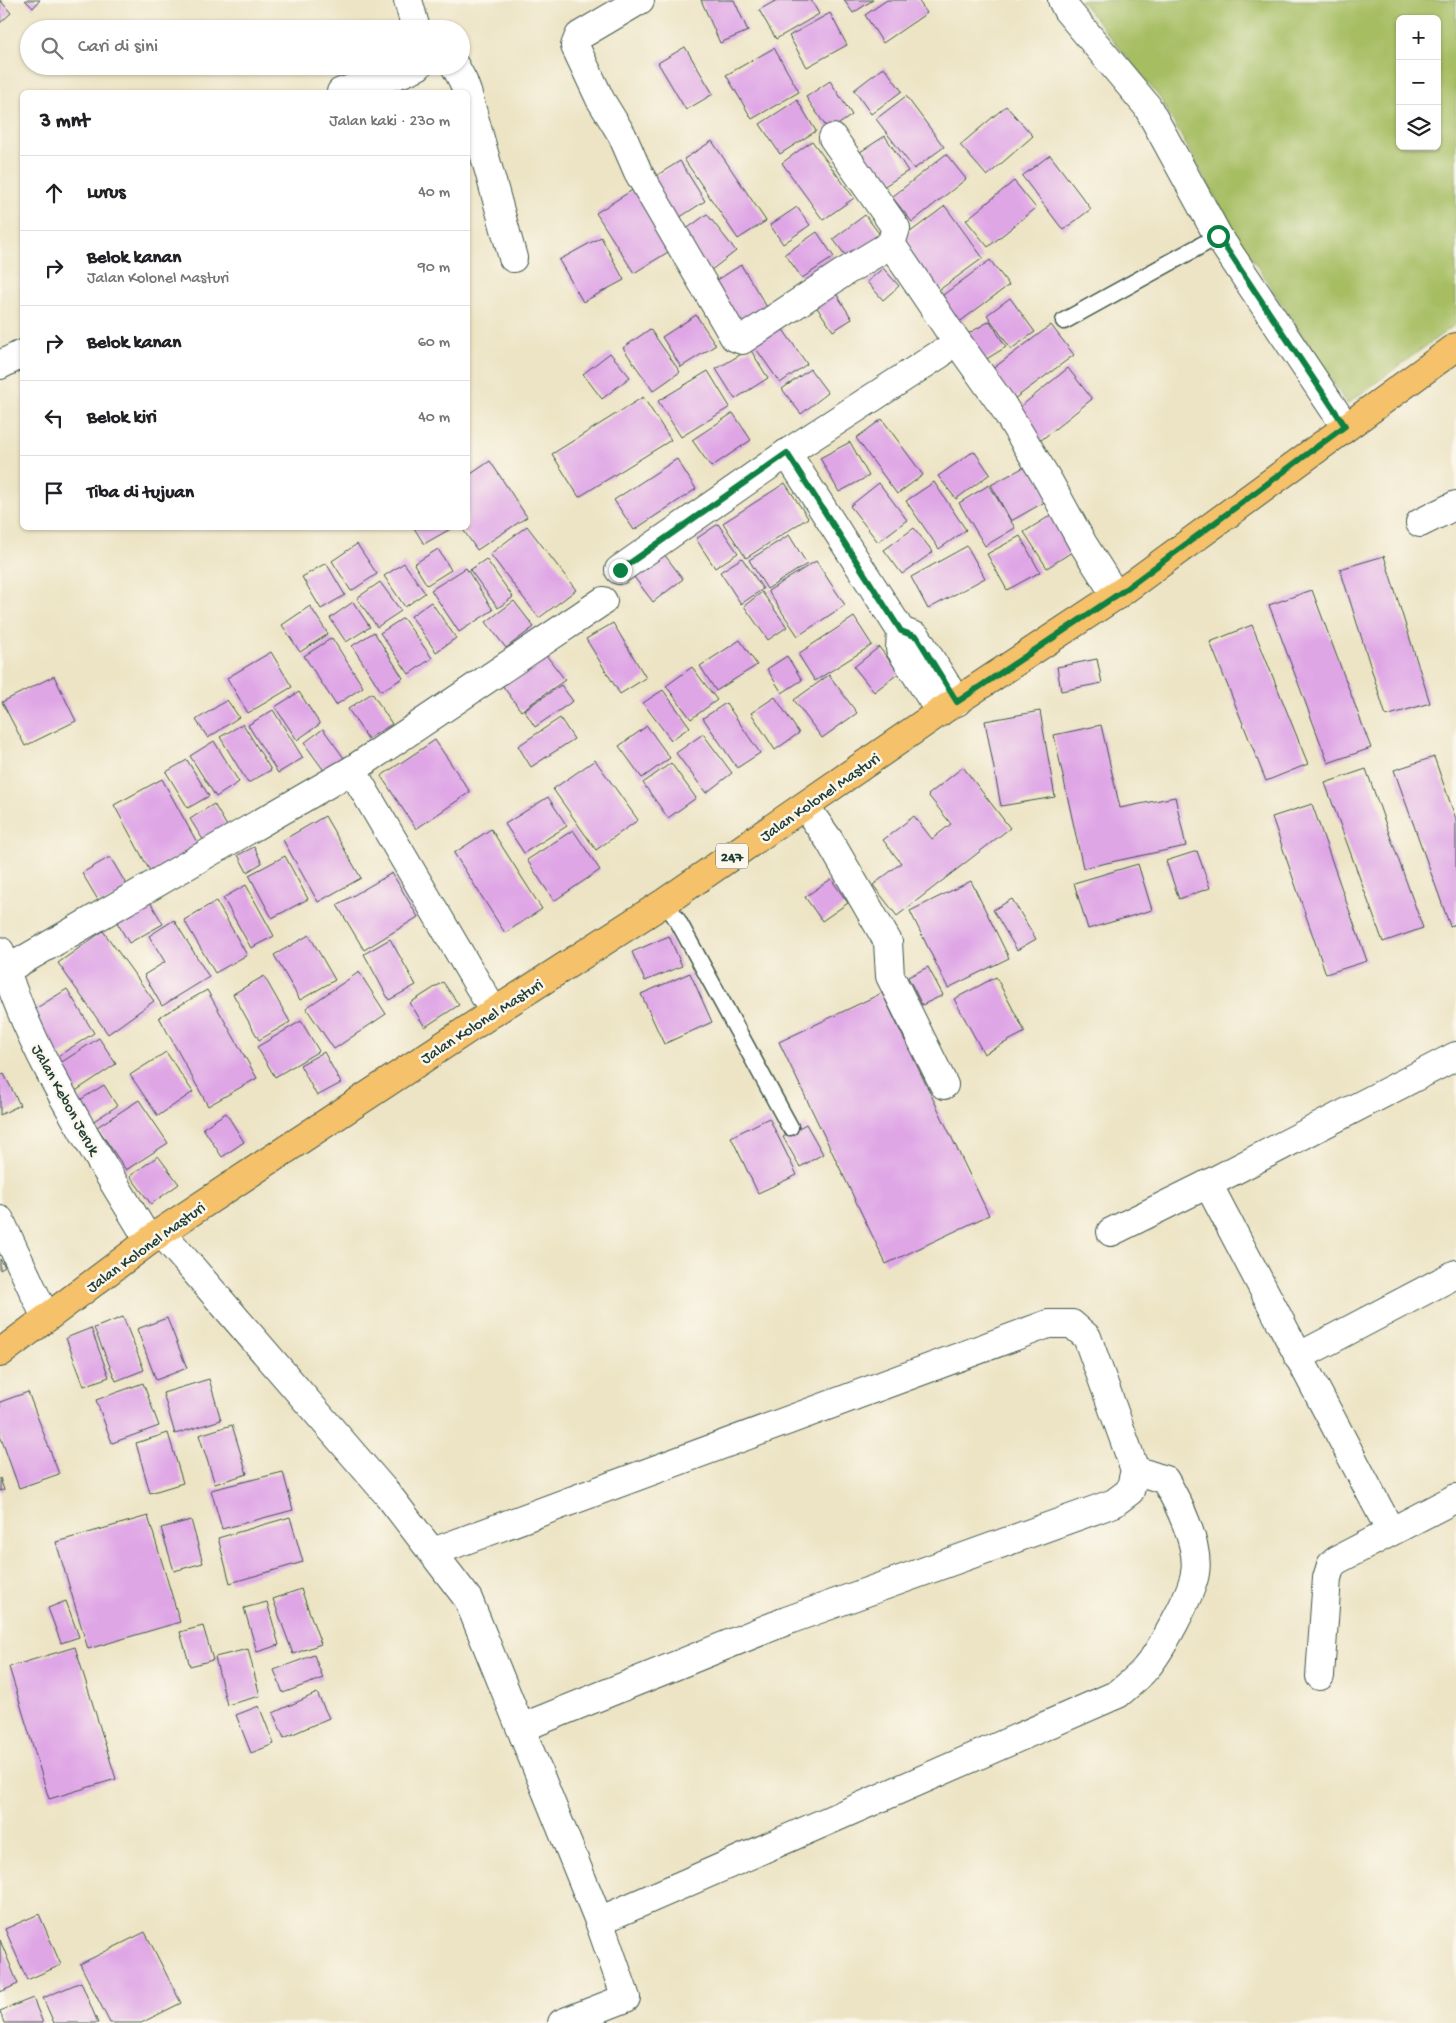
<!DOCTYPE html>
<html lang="id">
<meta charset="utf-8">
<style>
body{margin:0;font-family:"Gochi Hand",sans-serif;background:#f6f6f6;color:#202124}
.controls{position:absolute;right:15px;top:15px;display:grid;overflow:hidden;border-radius:8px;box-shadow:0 1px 4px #0004}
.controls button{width:45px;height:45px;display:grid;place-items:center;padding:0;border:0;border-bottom:1px solid #e0e0e0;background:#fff;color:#202124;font:25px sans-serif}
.stop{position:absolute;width:15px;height:15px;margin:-11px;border:4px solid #0b8043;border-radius:50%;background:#fff}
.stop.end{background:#0b8043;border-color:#fff;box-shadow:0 1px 5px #0008}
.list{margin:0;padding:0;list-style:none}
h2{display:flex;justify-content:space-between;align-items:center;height:65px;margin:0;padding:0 20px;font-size:21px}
h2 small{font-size:16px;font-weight:400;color:#757577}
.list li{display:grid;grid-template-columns:32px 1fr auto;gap:15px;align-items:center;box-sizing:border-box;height:75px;padding:0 20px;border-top:1px solid #e0e0e0}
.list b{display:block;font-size:19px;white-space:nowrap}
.list p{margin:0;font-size:16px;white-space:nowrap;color:#757577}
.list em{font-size:16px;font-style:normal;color:#757577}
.icon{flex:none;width:28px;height:28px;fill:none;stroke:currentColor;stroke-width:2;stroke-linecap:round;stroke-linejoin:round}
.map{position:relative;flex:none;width:1456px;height:2023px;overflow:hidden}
.search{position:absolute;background:#fff;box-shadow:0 1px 4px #0004;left:20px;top:20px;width:450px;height:55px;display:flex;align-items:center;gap:12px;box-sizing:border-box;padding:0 18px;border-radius:28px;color:#757577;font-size:19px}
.panel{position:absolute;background:#fff;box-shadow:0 1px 4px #0004;left:20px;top:90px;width:450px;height:440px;border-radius:8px}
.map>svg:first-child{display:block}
</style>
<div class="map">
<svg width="1456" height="2023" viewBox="0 0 1456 2023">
<rect width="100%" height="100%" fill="#fbf7ec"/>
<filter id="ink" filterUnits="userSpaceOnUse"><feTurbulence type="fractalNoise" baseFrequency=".02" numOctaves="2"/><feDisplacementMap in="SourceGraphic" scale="10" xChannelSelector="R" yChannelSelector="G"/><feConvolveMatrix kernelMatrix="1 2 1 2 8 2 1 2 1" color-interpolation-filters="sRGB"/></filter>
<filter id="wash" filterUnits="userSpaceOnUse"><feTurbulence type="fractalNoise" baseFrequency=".0096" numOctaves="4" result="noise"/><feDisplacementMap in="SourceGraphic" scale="20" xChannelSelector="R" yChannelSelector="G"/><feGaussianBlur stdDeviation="1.12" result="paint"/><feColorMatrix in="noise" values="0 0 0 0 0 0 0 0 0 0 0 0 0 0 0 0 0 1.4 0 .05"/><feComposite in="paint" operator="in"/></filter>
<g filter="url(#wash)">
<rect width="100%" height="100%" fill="#ede4c5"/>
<path fill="#a6bd62" stroke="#627d4b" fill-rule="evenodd" d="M1080 0H1456V324L1347 404 1233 229 1160 98ZM1400 19H1437V146H1400Z"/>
<g id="blocks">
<g fill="#dfa6e6">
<polygon points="0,0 11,13 0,23"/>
<polygon points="25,0 40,0 33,8"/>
<polygon points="701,0 734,0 748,31 720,43"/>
<polygon points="777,0 811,0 819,14 776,39 759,10"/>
<polygon points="844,0 873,0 853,13"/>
<polygon points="887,0 918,0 927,13 883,43 865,15"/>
<polygon points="830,13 847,45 807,67 789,36"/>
<polygon points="685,47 713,94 686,110 658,63"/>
<polygon points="774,48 799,92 752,119 726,75"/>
<polygon points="884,67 902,91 871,114 854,90"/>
<polygon points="830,81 852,115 829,131 806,97"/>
<polygon points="906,96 944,147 914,169 876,119"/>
<polygon points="797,100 816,131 780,154 760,124"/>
<polygon points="1006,106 1033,136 987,176 960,145"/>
<polygon points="885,136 908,171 880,189 857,154"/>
<polygon points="712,141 766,221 738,239 684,159"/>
<polygon points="812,141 854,198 823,220 782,163"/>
<polygon points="946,154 966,179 912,222 892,197"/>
<polygon points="1050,155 1091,209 1063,230 1022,176"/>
<polygon points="680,161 705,201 671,223 646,182"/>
<polygon points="1014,181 1036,208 988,247 966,220"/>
<polygon points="634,189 673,249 634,273 596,213"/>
<polygon points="945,206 983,258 935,293 897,242"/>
<polygon points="797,207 810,225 783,244 770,225"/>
<polygon points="707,214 736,251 710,271 681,233"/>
<polygon points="865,215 885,241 852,264 833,239"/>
<polygon points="817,232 834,257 802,278 785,254"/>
<polygon points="601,237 624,280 583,302 559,260"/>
<polygon points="990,260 1009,285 954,326 935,301"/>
<polygon points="741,265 770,312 740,330 711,284"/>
<polygon points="883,268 899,286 883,300 867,282"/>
<polygon points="832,287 852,319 833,331 811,299"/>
<polygon points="1010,298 1035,332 1011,349 987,315"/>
<polygon points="696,315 716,345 681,367 662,337"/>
<polygon points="777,321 807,364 780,383 750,340"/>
<polygon points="990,321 1006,347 980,363 964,336"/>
<polygon points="1051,325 1074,355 1014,399 991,370"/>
<polygon points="650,329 680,372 653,391 623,348"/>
<polygon points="750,349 768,378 735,399 716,369"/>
<polygon points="610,353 630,377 602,399 583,374"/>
<polygon points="1068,368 1092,399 1040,441 1015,411"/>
<polygon points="810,369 828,393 801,414 782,389"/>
<polygon points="708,371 730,407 681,437 658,401"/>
<polygon points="643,397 671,440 579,497 552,454"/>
<polygon points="733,413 751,440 711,467 692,440"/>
<polygon points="882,419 923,475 897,494 856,438"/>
<polygon points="850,442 869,476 839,492 820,458"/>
<polygon points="974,451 990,474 956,499 938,476"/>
<polygon points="677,459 696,489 634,530 614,500"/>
<polygon points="490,461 527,517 477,550 462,528 468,528 468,476"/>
<polygon points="1030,464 1050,499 1011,521 991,485"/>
<polygon points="934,482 966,530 939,549 906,501"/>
<polygon points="785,483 808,518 746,558 723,523"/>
<polygon points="879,483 907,520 878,542 850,506"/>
<polygon points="989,485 1015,528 985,546 959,503"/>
<polygon points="1053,514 1075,550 1047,568 1024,532"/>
<polygon points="718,524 738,553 715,568 696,539"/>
<polygon points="527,526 576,590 539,618 490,554"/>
<polygon points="414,528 452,528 424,544"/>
<polygon points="914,528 933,552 902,574 884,550"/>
<polygon points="789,535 807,564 767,589 749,560"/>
<polygon points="1020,536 1040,572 1007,590 987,554"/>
<polygon points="357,544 377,574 351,591 332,561"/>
<polygon points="967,546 985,578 928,609 911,577"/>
<polygon points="438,549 451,570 427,585 414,564"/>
<polygon points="664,554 683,579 653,602 634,577"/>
<polygon points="1384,556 1430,703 1386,716 1340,569"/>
<polygon points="742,558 763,589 741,604 720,572"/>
<polygon points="486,559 513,597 498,608 470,570"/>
<polygon points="816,561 845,605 798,636 768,591"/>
<polygon points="326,563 345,595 321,609 302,577"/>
<polygon points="404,563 425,593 405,607 384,576"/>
<polygon points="466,568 493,610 459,632 431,590"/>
<polygon points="380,582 401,611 377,627 357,598"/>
<polygon points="1312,590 1371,748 1328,763 1269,605"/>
<polygon points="762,592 787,627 768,640 744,606"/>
<polygon points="514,601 534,627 506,648 486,622"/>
<polygon points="353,602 370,627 346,642 330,618"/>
<polygon points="431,602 456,638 436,652 411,616"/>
<polygon points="310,606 328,634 300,652 282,625"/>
<polygon points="854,617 872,645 815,681 798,654"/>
<polygon points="403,618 432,658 409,674 380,633"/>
<polygon points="613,623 646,678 620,694 586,639"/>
<polygon points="1252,625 1308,764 1266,781 1210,642"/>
<polygon points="374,632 403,678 381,691 352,646"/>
<polygon points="332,638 363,687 336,705 304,656"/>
<polygon points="740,640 757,665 716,691 700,666"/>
<polygon points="879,647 899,673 874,692 854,667"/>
<polygon points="271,652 292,687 248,713 227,678"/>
<polygon points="546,655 565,680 521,711 502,685"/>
<polygon points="787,656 802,680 782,693 767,669"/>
<polygon points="1097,659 1102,683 1061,691 1057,667"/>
<polygon points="692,667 717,700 691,719 666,686"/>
<polygon points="829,675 857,713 822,738 794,700"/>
<polygon points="54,676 76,721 25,746 2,702"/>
<polygon points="561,685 573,701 535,727 524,710"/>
<polygon points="663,690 690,727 671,740 643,703"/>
<polygon points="299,692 320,724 297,740 275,707"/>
<polygon points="372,693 392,724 368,739 348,709"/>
<polygon points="775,697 799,733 775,750 751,713"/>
<polygon points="227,700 239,717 208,738 196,720"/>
<polygon points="726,703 760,753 737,768 703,718"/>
<polygon points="273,710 303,758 278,773 248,725"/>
<polygon points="1040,711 1055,797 1001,806 985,721"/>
<polygon points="560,718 574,739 531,767 518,746"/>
<polygon points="243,724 271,770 248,783 220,737"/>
<polygon points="1101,725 1120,808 1175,797 1186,846 1083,868 1054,735"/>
<polygon points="647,726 670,758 642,778 619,746"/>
<polygon points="323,729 344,758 325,772 304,743"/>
<polygon points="703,734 732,773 706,793 676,753"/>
<polygon points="435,740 470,792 416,829 381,776"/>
<polygon points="214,741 239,782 216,797 190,756"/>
<polygon points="1434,757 1456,819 1456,924 1450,926 1394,770"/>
<polygon points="187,760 209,796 188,808 166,772"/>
<polygon points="595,760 638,820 596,850 553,789"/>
<polygon points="671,763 696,798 668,818 643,783"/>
<polygon points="963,767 1010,828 897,916 873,885 901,863 883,840 914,816 932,839 951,824 928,795"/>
<polygon points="1366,769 1423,928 1383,942 1325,783"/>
<polygon points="162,779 199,846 151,873 114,805"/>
<polygon points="548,797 567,826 524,853 505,824"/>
<polygon points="214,804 230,831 207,846 190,819"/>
<polygon points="1312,804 1367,961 1326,974 1272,817"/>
<polygon points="325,816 361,878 318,902 283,840"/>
<polygon points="491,829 542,909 505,933 454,853"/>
<polygon points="573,830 600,870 554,901 527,860"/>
<polygon points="254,847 262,863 247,872 238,855"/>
<polygon points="1197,851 1210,888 1179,899 1166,861"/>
<polygon points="285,856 308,899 272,918 249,875"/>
<polygon points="110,857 129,889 101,905 82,873"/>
<polygon points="1138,864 1152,910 1088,929 1074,883"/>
<polygon points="392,873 418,917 364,950 337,905"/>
<polygon points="831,879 848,903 822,921 805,897"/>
<polygon points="971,881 1009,958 948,988 910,911"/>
<polygon points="246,885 274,936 251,948 223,898"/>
<polygon points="1012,899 1036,939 1017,950 993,910"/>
<polygon points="149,900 163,924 129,943 115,919"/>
<polygon points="216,901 247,955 215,973 184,920"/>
<polygon points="174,920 209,977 162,1006 144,975 165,962 149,936"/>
<polygon points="103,931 154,1001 108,1034 58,963"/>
<polygon points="309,935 335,980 300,1000 274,955"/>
<polygon points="669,936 682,966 645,981 632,952"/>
<polygon points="390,939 416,985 389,1000 364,954"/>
<polygon points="928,967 943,995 922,1005 908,977"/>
<polygon points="359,972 386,1014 334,1049 306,1008"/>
<polygon points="690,973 712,1022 664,1044 641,994"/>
<polygon points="264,976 290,1022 259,1040 233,994"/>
<polygon points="996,977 1025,1032 984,1054 954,999"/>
<polygon points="443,982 459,1005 425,1027 410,1003"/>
<polygon points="67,989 94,1033 55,1058 27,1014"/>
<polygon points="207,990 257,1078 208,1106 159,1017"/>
<polygon points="882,993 989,1215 886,1264 779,1042"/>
<polygon points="301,1021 319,1051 275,1077 257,1047"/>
<polygon points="99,1038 116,1064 68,1096 51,1069"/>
<polygon points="166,1052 193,1092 158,1116 130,1075"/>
<polygon points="324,1052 341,1083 317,1096 300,1065"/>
<polygon points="4,1074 20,1105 0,1115 0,1076"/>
<polygon points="104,1085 117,1106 89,1124 75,1103"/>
<polygon points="139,1100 168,1143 126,1170 97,1127"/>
<polygon points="226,1113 244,1142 222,1157 203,1128"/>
<polygon points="769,1118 797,1175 758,1193 731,1137"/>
<polygon points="806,1124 823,1154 800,1167 783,1137"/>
<polygon points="158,1156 179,1184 151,1204 130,1176"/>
<polygon points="0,1259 5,1267 0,1270"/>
<polygon points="123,1317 144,1370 116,1381 94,1328"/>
<polygon points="167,1318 187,1368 156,1380 137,1329"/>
<polygon points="91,1328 109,1377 84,1386 66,1338"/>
<polygon points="209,1379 221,1420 175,1434 163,1393"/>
<polygon points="143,1383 159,1426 112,1443 96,1400"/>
<polygon points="28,1392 59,1474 19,1488 0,1435 0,1402"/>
<polygon points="232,1425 247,1474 215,1484 199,1435"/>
<polygon points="168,1433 183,1483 150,1493 136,1443"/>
<polygon points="283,1472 293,1510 222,1529 211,1490"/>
<polygon points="0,1478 4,1490 0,1491"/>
<polygon points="148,1516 180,1622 88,1649 56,1542"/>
<polygon points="290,1517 303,1562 230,1583 218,1538"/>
<polygon points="191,1520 203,1563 174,1571 161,1528"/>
<polygon points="301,1589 321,1644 293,1654 273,1599"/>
<polygon points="66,1601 79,1637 61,1643 48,1608"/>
<polygon points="267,1602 279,1645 257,1652 244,1608"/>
<polygon points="203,1626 213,1660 190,1666 180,1632"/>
<polygon points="75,1647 116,1779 49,1799 9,1667"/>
<polygon points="248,1649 260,1696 227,1705 215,1657"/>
<polygon points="314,1655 323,1678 283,1693 274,1670"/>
<polygon points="317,1693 329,1718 284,1738 273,1713"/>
<polygon points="259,1706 274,1744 251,1753 236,1715"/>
<polygon points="39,1914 61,1965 27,1980 5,1929"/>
<polygon points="145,1932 181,2003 141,2023 110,2023 80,1964"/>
<polygon points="0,1940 18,1984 0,1992"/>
<polygon points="81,1982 98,2023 54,2023 43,1998"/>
<polygon points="33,1998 43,2023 4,2023 0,2011"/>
</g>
</g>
</g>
<g filter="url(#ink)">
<use href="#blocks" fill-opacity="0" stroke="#3e564a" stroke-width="1"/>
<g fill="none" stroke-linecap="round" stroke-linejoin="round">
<defs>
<g id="lane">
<polyline points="1064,321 1218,236"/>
<polyline points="665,902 678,921 790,1127"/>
</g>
<g id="street">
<polyline points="408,0 416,29"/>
<polyline points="640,0 579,36 575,46 600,99 622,135 638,172 734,337 742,340 843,273 891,244 896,228 833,138"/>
<polyline points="1062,0 1067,10 1147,106 1218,236 1345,426"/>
<polyline points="455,66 463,81 467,92"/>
<polyline points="341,92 402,73 418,66"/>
<polyline points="468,95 513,258"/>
<polyline points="891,244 948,329 1003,406 1049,482 1083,544 1116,596"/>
<polyline points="0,365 22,354"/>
<polyline points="787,453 901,631 917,637 957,702"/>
<polyline points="1420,523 1456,505"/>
<polyline points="619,570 787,453 940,354"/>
<polyline points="901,631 900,649 940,712"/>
<polyline points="352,770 494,1012"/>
<polyline points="805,806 829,840 888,942 890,976 944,1085"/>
<path d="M0 951C30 1056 94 1148 149 1241"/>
<polyline points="6,970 352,770 603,601"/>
<polyline points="1208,1184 1390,1530"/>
<polyline points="0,1220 46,1318"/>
<polyline points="161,1232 389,1496 468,1599 599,1921 626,1998 562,2023"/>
<polyline points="1111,1232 1208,1184 1456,1056"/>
<polyline points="1298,1357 1456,1274"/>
<polyline points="433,1552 1048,1324 1072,1324 1087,1337 1135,1470 1130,1491 1114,1503 786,1621 521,1728"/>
<polyline points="1320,1676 1327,1578 1331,1565 1337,1560 1456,1498"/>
<path d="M599 1921 1118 1694C1127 1686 1138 1678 1146 1668 1160 1652 1192 1594 1195 1573 1200 1546 1178 1502 1165 1480L1135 1470"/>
</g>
<polyline id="primary" points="0,1353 161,1232 494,1012 665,902 940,712 1123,591 1456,347"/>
</defs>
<use href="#lane" stroke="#3e564a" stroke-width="19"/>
<use href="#street" stroke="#3e564a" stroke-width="30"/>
<use href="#primary" stroke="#3e564a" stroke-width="30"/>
<use href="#lane" stroke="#fff" stroke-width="16"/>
<use href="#street" stroke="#fff" stroke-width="28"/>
<use href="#primary" stroke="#f5c16b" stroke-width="28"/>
</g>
</g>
<g fill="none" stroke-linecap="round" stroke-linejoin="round" filter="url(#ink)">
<polyline stroke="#0b8043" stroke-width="6" points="620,570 787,453 901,631 917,637 957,702 1123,591 1345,426 1218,236"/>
</g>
<g text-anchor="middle" stroke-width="5" stroke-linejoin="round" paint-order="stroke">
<rect fill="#fbf7ec" stroke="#61756b" stroke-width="1" x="716" y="843.5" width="32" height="25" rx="4"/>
<g font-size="15" font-weight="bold" fill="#1f3d34">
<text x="732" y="861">247</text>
</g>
<g font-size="16" fill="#1f3d34" stroke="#fbf7ec">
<text transform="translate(819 796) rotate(-35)" y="6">Jalan Kolonel Masturi</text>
<text transform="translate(481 1020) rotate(-33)" y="6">Jalan Kolonel Masturi</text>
<text transform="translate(67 1099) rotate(61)" y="6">Jalan Kebon Jeruk</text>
<text transform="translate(145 1246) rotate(-36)" y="6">Jalan Kolonel Masturi</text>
</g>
</g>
</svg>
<div class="controls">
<button>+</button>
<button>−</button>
<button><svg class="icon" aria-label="layers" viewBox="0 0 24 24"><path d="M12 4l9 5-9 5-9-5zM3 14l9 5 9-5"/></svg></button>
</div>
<div class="stop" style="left:1218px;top:236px"></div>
<div class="stop end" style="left:620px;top:570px"></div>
<div class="search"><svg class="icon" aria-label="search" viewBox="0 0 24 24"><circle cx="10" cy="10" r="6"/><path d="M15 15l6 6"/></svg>Cari di sini</div>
<section class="panel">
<h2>3 mnt<small>Jalan kaki · 230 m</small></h2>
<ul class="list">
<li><svg class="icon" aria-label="ahead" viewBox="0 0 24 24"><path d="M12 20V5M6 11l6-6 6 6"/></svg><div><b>Lurus</b></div><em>40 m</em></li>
<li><svg class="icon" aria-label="right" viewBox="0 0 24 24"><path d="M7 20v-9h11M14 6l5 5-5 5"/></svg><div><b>Belok kanan</b><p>Jalan Kolonel Masturi</p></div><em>90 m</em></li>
<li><svg class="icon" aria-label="right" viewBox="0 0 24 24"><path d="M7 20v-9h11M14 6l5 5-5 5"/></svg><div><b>Belok kanan</b></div><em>60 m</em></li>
<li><svg class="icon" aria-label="left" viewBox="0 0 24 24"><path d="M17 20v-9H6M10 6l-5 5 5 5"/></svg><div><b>Belok kiri</b></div><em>40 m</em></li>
<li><svg class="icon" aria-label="arrive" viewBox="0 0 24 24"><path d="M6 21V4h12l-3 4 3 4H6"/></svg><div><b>Tiba di tujuan</b></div></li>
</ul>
</section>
</div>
